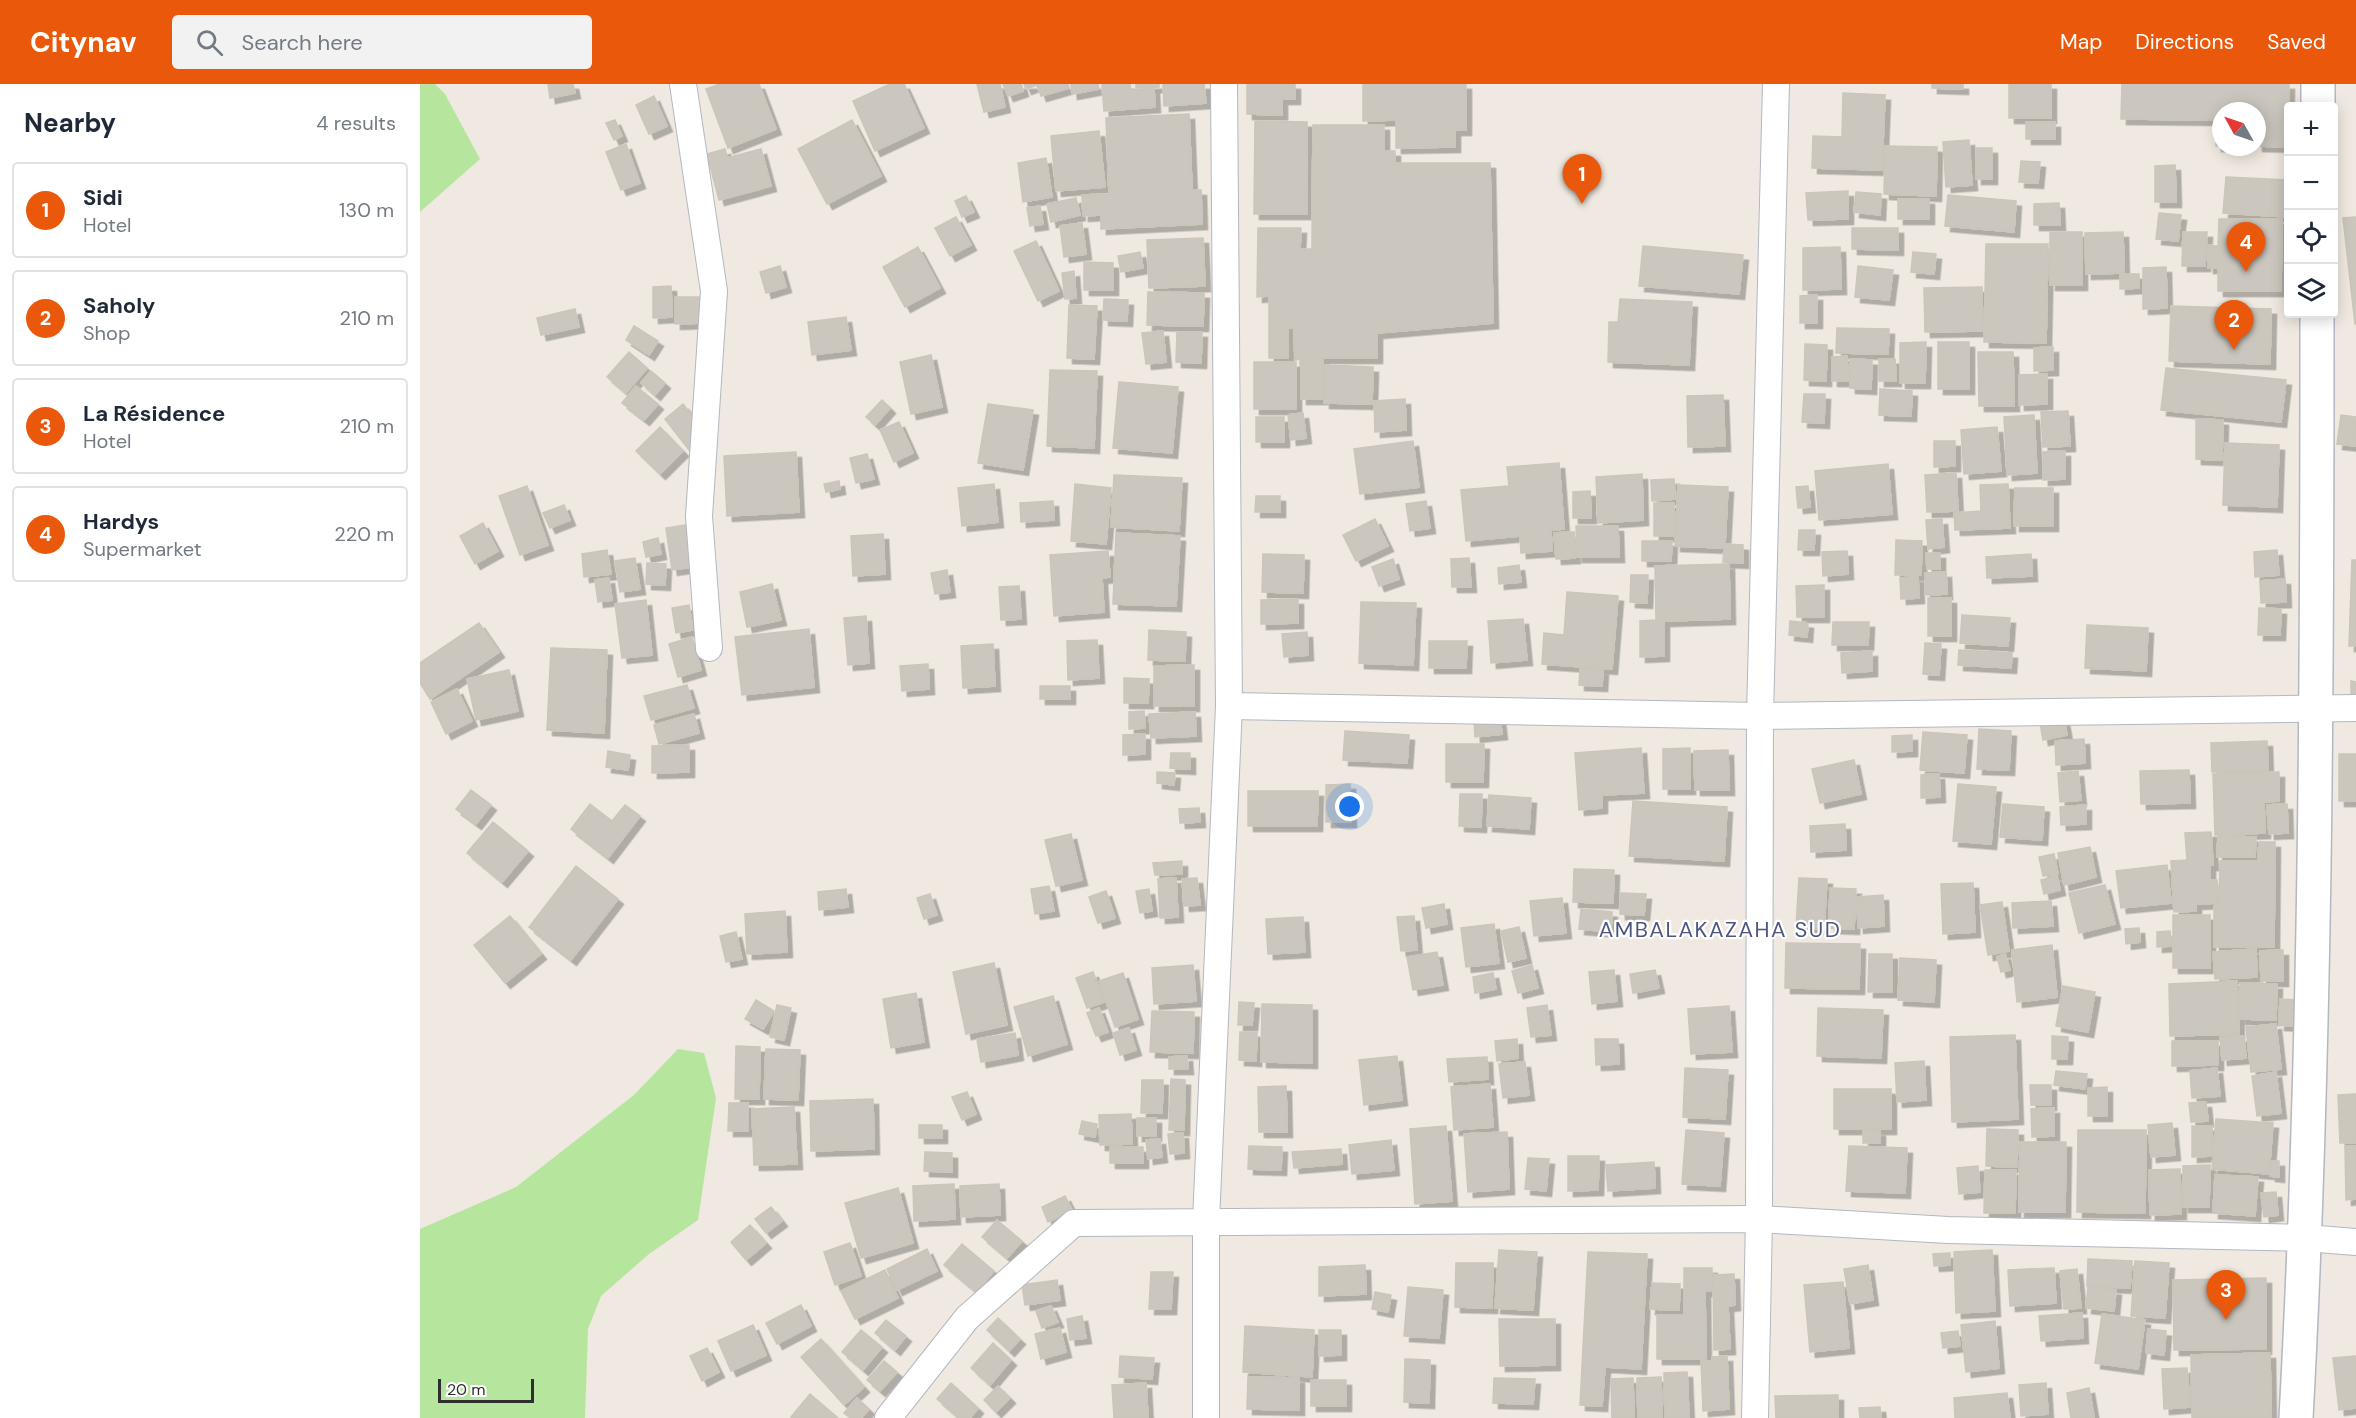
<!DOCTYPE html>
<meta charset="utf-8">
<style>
body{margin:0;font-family:"DM Sans",sans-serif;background:#f2f2f3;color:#1f2937}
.controls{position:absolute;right:18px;top:18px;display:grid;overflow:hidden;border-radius:6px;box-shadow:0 3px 15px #0003}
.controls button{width:54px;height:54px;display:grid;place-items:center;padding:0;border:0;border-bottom:2px solid #e0e1e3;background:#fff;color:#1f2937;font:30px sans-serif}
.compass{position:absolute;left:1792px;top:18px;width:54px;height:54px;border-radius:50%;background:#fff;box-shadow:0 3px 15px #0003;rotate:310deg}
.scale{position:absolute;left:18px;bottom:15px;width:96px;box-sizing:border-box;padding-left:6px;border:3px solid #2e2e2e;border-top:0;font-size:16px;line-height:21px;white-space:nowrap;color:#2e2e2e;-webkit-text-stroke:4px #fff;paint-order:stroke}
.you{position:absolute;left:930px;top:723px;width:21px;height:21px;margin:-15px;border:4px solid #fff;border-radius:50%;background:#1a73e8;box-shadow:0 0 0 9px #1a73e833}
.badge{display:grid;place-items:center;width:39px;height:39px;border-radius:50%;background:#ea580c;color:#fff;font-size:20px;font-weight:700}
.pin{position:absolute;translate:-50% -50px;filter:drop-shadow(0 2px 3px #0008)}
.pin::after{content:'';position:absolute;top:32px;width:21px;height:18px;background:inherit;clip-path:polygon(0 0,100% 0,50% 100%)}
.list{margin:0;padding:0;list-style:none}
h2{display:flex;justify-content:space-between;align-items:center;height:78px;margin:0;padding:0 24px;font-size:26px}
h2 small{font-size:20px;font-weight:400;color:#747a83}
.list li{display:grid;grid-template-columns:39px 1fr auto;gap:18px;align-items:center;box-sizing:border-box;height:96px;margin:0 12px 12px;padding:0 12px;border:2px solid #e0e1e3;border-radius:6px}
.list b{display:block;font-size:22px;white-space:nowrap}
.list p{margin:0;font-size:20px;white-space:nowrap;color:#747a83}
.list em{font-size:20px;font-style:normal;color:#747a83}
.icon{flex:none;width:33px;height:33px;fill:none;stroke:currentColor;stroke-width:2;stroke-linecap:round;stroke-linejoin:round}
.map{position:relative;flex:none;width:1936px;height:1334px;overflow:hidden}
header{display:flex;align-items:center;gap:36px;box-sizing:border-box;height:84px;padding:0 30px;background:#ea580c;color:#fff}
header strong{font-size:28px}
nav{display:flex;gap:33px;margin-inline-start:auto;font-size:21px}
.search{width:420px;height:54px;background:#f2f2f3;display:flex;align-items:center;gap:15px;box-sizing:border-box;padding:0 21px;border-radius:6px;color:#747a83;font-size:22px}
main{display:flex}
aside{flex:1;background:#fff}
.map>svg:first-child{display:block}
</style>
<header>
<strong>Citynav</strong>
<div class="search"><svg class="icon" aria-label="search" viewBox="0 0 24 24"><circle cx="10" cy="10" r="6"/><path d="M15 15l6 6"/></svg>Search here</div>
<nav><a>Map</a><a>Directions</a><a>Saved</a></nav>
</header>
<main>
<aside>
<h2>Nearby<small>4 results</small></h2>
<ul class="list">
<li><span class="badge">1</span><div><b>Sidi</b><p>Hotel</p></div><em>130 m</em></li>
<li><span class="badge">2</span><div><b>Saholy</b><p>Shop</p></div><em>210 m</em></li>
<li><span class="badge">3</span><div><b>La Résidence</b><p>Hotel</p></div><em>210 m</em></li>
<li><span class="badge">4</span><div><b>Hardys</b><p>Supermarket</p></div><em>220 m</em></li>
</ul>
</aside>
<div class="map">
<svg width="1936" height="1334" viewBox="0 0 1936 1334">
<defs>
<filter id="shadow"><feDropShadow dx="5.5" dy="5.5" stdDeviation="0" flood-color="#0004"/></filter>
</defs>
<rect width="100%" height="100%" fill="#efe9e1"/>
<g fill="#b6e59e">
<polygon points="0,0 15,0 25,10 60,75 0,128"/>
<polygon points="258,965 284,969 296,1014 278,1136 229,1170 181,1212 168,1245 165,1334 0,1334 0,1145 96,1103 214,1011"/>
</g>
<g fill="#cbc7bf" stroke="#cbc5ba" stroke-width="1.5" filter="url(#shadow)">
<polygon points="128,0 153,0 155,9 130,14"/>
<polygon points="300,0 339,0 356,45 308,64 286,5"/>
<polygon points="470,0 484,0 504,44 455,67 433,17"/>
<polygon points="557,0 580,0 585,23 564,28"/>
<polygon points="583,0 601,0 603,7 588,12"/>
<polygon points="604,0 648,0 649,4 621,12 617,1 606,5"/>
<polygon points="651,0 678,0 679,5 652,10"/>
<polygon points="682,0 710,0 711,6 734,4 735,23 684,27"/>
<polygon points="716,0 739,0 739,3 716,4"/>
<polygon points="743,0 784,0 786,19 744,22"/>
<polygon points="827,0 875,0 875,15 862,15 862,31 827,30"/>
<polygon points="943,0 1046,0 1046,46 1035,46 1035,63 976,64 976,36 943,37"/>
<polygon points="1512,0 1543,0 1543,5 1512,4"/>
<rect x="1589" y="0" width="42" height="34"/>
<polygon points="1702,0 1869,0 1868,63 1837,62 1837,27 1801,27 1801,62 1796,62 1797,36 1701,35"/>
<polygon points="1423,9 1465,11 1462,86 1392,84 1393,52 1422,53"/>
<polygon points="234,12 247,42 229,50 216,21"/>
<polygon points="769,30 772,106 781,106 782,140 681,145 681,131 663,132 662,111 689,110 686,34"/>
<polygon points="195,36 202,52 194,56 186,39"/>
<polygon points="432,36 461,92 407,120 378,65"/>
<polygon points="835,37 887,38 887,130 834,130"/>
<rect x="1606" y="38" width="29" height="17"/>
<polygon points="893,41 964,41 964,67 975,67 975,79 1070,79 1073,239 957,249 957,274 903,274 902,315 881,315 881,275 875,276 874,244 868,244 868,274 849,274 849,212 837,213 838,144 881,144 880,165 892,165"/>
<polygon points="679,47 685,103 636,107 631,52"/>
<polygon points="1549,56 1552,101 1526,103 1523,58"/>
<polygon points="206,60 220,99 201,106 186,68"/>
<polygon points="1465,62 1517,63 1516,112 1464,110"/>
<rect x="1556" y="64" width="16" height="31"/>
<polygon points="305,65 307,74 341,65 351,102 299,116 287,70"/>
<polygon points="626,74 632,113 603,118 598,79"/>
<polygon points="1601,77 1620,78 1618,99 1599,98"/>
<polygon points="1755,81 1756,118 1735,118 1735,82"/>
<polygon points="1806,93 1868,96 1868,133 1803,129"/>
<polygon points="1428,107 1428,135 1388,136 1386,109"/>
<polygon points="1436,108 1461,110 1460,131 1434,128"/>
<polygon points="1528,111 1596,117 1594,148 1525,142"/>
<polygon points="546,112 554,128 542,133 535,117"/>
<polygon points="656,114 660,131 631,138 627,120"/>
<rect x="1478" y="115" width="31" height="20"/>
<polygon points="1639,119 1640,141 1614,141 1614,120"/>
<polygon points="620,122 623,140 610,142 607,124"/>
<polygon points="1739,129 1761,131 1758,157 1736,155"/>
<polygon points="536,133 551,161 530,172 515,144"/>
<polygon points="1936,133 1936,240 1935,240 1923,134"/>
<polygon points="1799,135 1862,135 1861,207 1798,207 1798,184 1788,184 1788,161 1798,162"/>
<polygon points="662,139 666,170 644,173 640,142"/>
<polygon points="1432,144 1478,144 1478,166 1432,165"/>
<rect x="1630" y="148" width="32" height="53"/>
<polygon points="1703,148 1704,189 1666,190 1665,149"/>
<polygon points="1763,148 1787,148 1785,182 1762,182"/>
<polygon points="783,154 785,202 729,204 727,156"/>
<polygon points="616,157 639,207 618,217 594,167"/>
<polygon points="1566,160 1628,160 1626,259 1564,258"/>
<polygon points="1223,162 1323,171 1319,210 1219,202"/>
<polygon points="498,163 520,204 485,223 463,183"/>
<polygon points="1420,163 1421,205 1383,206 1383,164"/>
<polygon points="720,168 723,184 701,188 698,172"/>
<polygon points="1493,168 1516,170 1514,190 1491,188"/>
<polygon points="664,178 693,179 693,206 664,206"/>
<polygon points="360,182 366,203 346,209 340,188"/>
<polygon points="1438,182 1473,186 1469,216 1435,213"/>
<polygon points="1746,183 1747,224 1723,225 1723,184"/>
<polygon points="654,187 656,214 645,215 642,189"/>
<polygon points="1700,190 1719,190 1719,204 1700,205"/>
<polygon points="251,202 252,233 233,234 233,203"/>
<polygon points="1562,203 1562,247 1505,248 1504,204"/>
<polygon points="728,208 784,209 783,242 727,241"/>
<polygon points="1397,211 1397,239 1380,239 1380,212"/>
<polygon points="255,213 282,213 282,239 255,240"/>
<polygon points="684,215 708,216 707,237 683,236"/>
<polygon points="1200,215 1272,218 1269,281 1188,278 1189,238 1198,238"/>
<polygon points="649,221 677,222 674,275 647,274"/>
<polygon points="1751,222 1851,225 1850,280 1749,277"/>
<polygon points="155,225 159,243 121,251 117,234"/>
<polygon points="426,233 431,266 392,271 388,238"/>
<polygon points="214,242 238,257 229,271 206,256"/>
<polygon points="1417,244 1469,245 1468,270 1416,269"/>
<polygon points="743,247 746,278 726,280 722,249"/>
<polygon points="757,248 782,248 781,279 756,278"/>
<polygon points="1506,258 1505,299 1480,299 1480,259"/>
<rect x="1518" y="258" width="31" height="47"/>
<polygon points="1385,260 1407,261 1406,297 1384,296"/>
<polygon points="1633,263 1633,286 1614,287 1614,264"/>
<polygon points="209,268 227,284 206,309 187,293"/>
<polygon points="1558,268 1593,268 1594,322 1559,322"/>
<polygon points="511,271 522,323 491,330 480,278"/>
<polygon points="1427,272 1428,297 1412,297 1412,273"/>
<polygon points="1430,275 1452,276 1451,305 1430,304"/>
<polygon points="1459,275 1475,275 1476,297 1459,297"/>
<rect x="834" y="278" width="42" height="47"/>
<polygon points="905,281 953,283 952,320 904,319"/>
<polygon points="1746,284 1866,296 1861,338 1741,326"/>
<polygon points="630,286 677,287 674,364 627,362"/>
<polygon points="231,287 245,299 235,311 221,299"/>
<polygon points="1627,290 1627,320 1599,321 1599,291"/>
<polygon points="699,298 758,303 752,369 693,364"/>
<polygon points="216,302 238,320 224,336 202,319"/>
<polygon points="1460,305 1492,307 1491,332 1459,331"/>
<polygon points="1384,310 1405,310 1404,339 1382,338"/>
<polygon points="1303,311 1305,362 1268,363 1267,312"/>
<polygon points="985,315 986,346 955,348 954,317"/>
<polygon points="462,316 470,324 455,341 446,333"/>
<polygon points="263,320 280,343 278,359 269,366 245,335"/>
<polygon points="568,320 613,326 603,386 558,379"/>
<polygon points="1648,327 1650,362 1623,363 1621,328"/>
<polygon points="883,329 886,354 871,356 868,331"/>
<polygon points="1614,331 1617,389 1587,391 1584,333"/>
<polygon points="1921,331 1936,333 1935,362 1917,360"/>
<rect x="836" y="333" width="28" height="25"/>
<polygon points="1776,335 1803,336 1802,376 1776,375"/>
<polygon points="479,338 493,369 474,378 460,346"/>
<polygon points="240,343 263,367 240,390 216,367"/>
<polygon points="1577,343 1581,387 1544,390 1541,346"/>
<polygon points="993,357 999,403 940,410 934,365"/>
<polygon points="1514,357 1535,357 1535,382 1514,383"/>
<polygon points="1805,359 1859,361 1857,423 1803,421"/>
<polygon points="1645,367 1645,395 1623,396 1623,368"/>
<polygon points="376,368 379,428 307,432 304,372"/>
<polygon points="447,370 454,395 436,399 430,374"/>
<polygon points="1139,379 1144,445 1131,446 1132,467 1101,469 1100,452 1046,457 1041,406 1089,402 1087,383"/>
<polygon points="1468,380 1472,430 1399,436 1395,387"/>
<polygon points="1536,389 1538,427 1507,428 1505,391"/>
<polygon points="1222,390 1223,436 1178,439 1176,393"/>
<polygon points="694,391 762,394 759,447 691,443"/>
<polygon points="1254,395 1255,415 1232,417 1231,396"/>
<polygon points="419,397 420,405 406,408 404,400"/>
<polygon points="574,400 578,438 542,442 538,404"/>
<polygon points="655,400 691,404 686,460 651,457"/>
<polygon points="1588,400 1590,444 1535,446 1534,429 1561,427 1560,401"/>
<polygon points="1258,401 1308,403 1305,460 1323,461 1323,479 1303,478 1304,464 1255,462"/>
<polygon points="107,402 128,461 100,471 79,412"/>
<polygon points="1388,402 1390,423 1378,424 1376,403"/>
<polygon points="1595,404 1633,404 1633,442 1594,442"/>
<polygon points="1170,407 1171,434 1153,434 1153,408"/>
<polygon points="836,412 860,412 860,428 835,428"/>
<polygon points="633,417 634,436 601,438 600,419"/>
<polygon points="1006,417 1010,444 990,447 986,420"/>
<rect x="1234" y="419" width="20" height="33"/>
<polygon points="144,421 150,436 130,444 123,429"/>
<polygon points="955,435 968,462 936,477 923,451"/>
<polygon points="1522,435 1524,463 1508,465 1506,436"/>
<polygon points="63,439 78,467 55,480 40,452"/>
<polygon points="271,440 278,482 252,486 246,444"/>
<polygon points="1156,442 1198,442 1199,473 1157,473"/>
<polygon points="1379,446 1395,446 1394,466 1378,466"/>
<polygon points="1154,448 1155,474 1136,475 1134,449"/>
<polygon points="696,449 760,452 756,522 693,520"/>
<polygon points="463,450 465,490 433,492 431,452"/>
<polygon points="238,454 241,470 226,473 223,458"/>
<polygon points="1476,456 1502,457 1501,491 1475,491"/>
<polygon points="1222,457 1252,457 1251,477 1222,477"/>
<polygon points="187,466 191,490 164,493 162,470"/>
<polygon points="1857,466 1859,491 1835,493 1834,468"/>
<polygon points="688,467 690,493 682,494 684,528 634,532 630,471"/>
<polygon points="1427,467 1428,490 1403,492 1402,468"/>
<polygon points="1506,469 1520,469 1520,485 1507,485"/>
<polygon points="843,470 884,471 883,509 842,508"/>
<polygon points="1611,470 1612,492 1567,494 1566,473"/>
<polygon points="215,474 220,505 200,508 195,477"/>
<polygon points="1049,474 1051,503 1032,503 1031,475"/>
<polygon points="973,475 979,495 959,502 952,483"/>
<polygon points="1932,476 1936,476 1936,562 1929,562"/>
<polygon points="227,479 246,480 245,501 226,500"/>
<polygon points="1309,480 1310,535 1244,537 1244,572 1220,573 1220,537 1236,536 1235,482"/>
<polygon points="1099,481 1101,498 1079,500 1078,484"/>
<polygon points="527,486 530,508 515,510 511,489"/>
<polygon points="1526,488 1527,510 1505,511 1505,489"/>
<polygon points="1211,491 1228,491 1227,519 1210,518"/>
<polygon points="1498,493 1499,514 1481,515 1480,494"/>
<polygon points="189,494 192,516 178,518 175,496"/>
<polygon points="1865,495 1866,518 1841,519 1840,497"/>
<polygon points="352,500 361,536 327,543 320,508"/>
<polygon points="1404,501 1404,533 1377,533 1376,502"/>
<polygon points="599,502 601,535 581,536 579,503"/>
<polygon points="1147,508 1198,512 1192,585 1122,580 1124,549 1144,551"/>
<rect x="1508" y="514" width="23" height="38"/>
<polygon points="878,515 878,539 841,540 841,516"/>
<polygon points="226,516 232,571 202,574 195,520"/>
<polygon points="941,518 996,519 993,581 939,579"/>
<polygon points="269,521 273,546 256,549 252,524"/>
<polygon points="1839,524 1861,525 1860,551 1838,551"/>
<polygon points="1542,531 1590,534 1588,562 1540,559"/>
<polygon points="446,532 449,579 428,581 424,534"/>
<polygon points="1103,535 1107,576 1071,579 1068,537"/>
<polygon points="1370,537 1388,539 1387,553 1369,551"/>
<polygon points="1413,538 1449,538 1448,561 1412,561"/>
<polygon points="59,539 79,568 10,615 0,599 0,579"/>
<polygon points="1667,541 1728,544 1726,587 1665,584"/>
<polygon points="389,545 394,603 322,611 315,553"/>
<polygon points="729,546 766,548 765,577 728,576"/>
<polygon points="887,548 888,571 864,573 862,550"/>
<polygon points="272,553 281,586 258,593 249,560"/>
<polygon points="677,556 679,594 648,596 647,557"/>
<polygon points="1009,557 1047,557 1046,584 1009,584"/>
<polygon points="1505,559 1521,560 1519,591 1503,590"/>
<polygon points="573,560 575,602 543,604 541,562"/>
<polygon points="131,564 187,566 184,649 127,646"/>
<polygon points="1539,566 1592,569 1591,584 1538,581"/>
<polygon points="1452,567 1452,587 1422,589 1421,569"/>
<polygon points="508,580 509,605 482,607 480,582"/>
<polygon points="774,581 774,622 734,622 734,582"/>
<polygon points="1160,585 1183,586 1182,602 1159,601"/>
<polygon points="89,586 98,627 56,636 47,595"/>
<polygon points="704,594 729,595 728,619 704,619"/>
<polygon points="1931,597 1936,598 1936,615 1931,615"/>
<polygon points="267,601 274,624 231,636 224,612"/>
<rect x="620" y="602" width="30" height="13"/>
<polygon points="37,605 52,637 26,650 11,618"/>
<polygon points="724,627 725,644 709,645 709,628"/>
<polygon points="775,628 776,652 731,654 729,630"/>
<polygon points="274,630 279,649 239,660 234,641"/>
<polygon points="1080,633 1082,650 1055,653 1054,636"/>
<polygon points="1644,635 1647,651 1623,656 1620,639"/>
<polygon points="1559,645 1591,647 1589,686 1557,685"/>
<polygon points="925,647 989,651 987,679 923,676"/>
<polygon points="1503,648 1547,651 1544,689 1500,686"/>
<polygon points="725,650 725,670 703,671 703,651"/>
<polygon points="1492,651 1492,667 1472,668 1472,652"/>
<polygon points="1664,655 1665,679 1636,681 1635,657"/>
<polygon points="1847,657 1848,686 1792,688 1791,659"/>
<polygon points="1026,660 1064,660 1063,698 1026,698"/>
<polygon points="269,661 269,688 232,689 232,662"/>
<polygon points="1221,664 1224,709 1182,711 1182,724 1159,726 1155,669"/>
<polygon points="1270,664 1270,705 1243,705 1243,665"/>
<polygon points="1308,666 1309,706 1275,706 1274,667"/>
<polygon points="188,667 210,671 208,686 186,683"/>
<polygon points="751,669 770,669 770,685 750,684"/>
<rect x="1919" y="670" width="17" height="47"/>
<polygon points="1434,676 1441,710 1400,719 1392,685"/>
<polygon points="1769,686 1770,719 1721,720 1720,687"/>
<polygon points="1658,687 1661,716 1640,718 1638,689"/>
<polygon points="737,688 755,689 754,701 737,699"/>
<polygon points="1859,688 1859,717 1844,718 1845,749 1795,751 1793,690"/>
<polygon points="1519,690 1520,713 1501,714 1501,691"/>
<polygon points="930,700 931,738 906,738 906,701"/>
<polygon points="1538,700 1576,703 1571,760 1533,757"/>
<polygon points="51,706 71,721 56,740 36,725"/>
<polygon points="828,707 898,707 897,742 828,742"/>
<polygon points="1040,710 1062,710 1061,743 1039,742"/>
<polygon points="1069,711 1111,714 1109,745 1067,742"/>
<polygon points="1213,717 1307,723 1304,777 1209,772"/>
<polygon points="170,720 192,737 205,721 220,732 188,774 151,745"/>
<polygon points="1583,720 1624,723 1622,756 1580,753"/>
<polygon points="1867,720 1868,749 1849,750 1847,721"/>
<polygon points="1666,721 1666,740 1641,741 1640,723"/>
<polygon points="779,724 780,738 760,739 759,725"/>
<polygon points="73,738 108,767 82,798 47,769"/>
<polygon points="1425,740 1426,766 1391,768 1390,742"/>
<polygon points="1791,748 1793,781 1790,781 1790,796 1797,796 1798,819 1776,820 1776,827 1754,828 1751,777 1767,776 1765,749"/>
<polygon points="651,750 662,796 636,802 625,756"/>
<polygon points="1798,752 1836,753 1835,773 1797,773"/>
<polygon points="1839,758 1855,758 1854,863 1794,863 1794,820 1799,820 1800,777 1838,777"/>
<polygon points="1670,763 1676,793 1644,801 1638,769"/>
<polygon points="1634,770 1638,790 1623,792 1619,773"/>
<polygon points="762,777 762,790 735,791 733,779"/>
<polygon points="1747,781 1751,819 1701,824 1696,787"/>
<polygon points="156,782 198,815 151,876 109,843"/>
<polygon points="1154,785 1194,786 1193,819 1153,818"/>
<polygon points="1637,792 1640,806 1624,810 1621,796"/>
<polygon points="756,794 758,833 740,834 738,795"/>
<polygon points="777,794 780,821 764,822 762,795"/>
<polygon points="1379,794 1407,795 1404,845 1376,843"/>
<polygon points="1553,799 1555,848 1523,850 1521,800"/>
<polygon points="1685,801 1695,840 1659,849 1649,809"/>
<polygon points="629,802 634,827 615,830 611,805"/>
<polygon points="1410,804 1436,805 1434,845 1409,844"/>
<polygon points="426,805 428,823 399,826 398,808"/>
<polygon points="729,805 732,827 720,829 716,807"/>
<polygon points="686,807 695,834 678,839 669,813"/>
<polygon points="1200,809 1226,810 1224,831 1200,830"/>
<polygon points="510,810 517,831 504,835 497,814"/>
<polygon points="1463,811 1464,842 1438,844 1437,813"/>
<polygon points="1142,814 1146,849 1114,852 1110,817"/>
<polygon points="1631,817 1633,842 1593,844 1592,819"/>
<polygon points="1582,818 1589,867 1568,871 1560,821"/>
<polygon points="1024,820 1027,840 1006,844 1002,824"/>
<polygon points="1161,825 1192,828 1191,848 1159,845"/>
<polygon points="365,827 367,868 327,870 325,830"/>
<rect x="1753" y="831" width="37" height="53"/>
<polygon points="90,832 121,870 85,899 54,861"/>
<polygon points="994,832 997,866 981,867 977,833"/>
<polygon points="883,833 885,868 848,870 846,835"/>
<polygon points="1074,840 1079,879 1046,883 1041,844"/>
<polygon points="1099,843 1106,874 1088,878 1081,847"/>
<polygon points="1719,844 1720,858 1706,860 1705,845"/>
<polygon points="1750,847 1751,862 1737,863 1737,848"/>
<polygon points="316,848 322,875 306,878 300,852"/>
<polygon points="1366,859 1440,860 1439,905 1365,904"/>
<polygon points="1632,861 1637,913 1597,918 1592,866"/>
<polygon points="1836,865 1837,893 1795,895 1793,868"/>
<polygon points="1863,866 1863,897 1841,897 1840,867"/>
<polygon points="1017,868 1023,901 993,906 987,873"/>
<polygon points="1449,870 1472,870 1472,908 1448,908"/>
<polygon points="1585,870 1590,886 1581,888 1577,873"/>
<polygon points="1480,874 1516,876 1514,918 1478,916"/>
<polygon points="574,879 587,941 546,950 533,888"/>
<polygon points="773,881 776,917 734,920 732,884"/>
<polygon points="1112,881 1118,904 1098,909 1092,887"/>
<polygon points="1194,886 1197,917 1172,920 1169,888"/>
<polygon points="1235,886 1239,904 1213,909 1210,890"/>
<polygon points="673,888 684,918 667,924 656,894"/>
<polygon points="703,889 718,935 695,943 679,897"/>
<polygon points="1073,889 1076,905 1055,909 1053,893"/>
<polygon points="1817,897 1819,950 1750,952 1749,900"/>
<polygon points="1820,899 1857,900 1856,936 1820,935"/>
<polygon points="1643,902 1675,908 1668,948 1636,942"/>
<polygon points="496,909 504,958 471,964 463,915"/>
<polygon points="633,912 647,960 608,972 594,923"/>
<polygon points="1860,915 1876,916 1876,942 1859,941"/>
<polygon points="336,916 354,927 343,945 325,935"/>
<polygon points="819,918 834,919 832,941 818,941"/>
<polygon points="842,920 892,921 892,979 841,978"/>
<polygon points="357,921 371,924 364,956 350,953"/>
<polygon points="1127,921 1131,951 1111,953 1107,924"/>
<polygon points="1309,922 1312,968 1271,970 1268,925"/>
<polygon points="679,924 688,948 676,952 667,929"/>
<polygon points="1398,924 1463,926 1461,974 1397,972"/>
<polygon points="732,927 774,928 773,969 730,968"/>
<polygon points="1856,940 1861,985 1831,988 1826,943"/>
<polygon points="709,944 716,966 700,971 693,949"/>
<polygon points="820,948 837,948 836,977 819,976"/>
<polygon points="595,949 598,971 561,978 557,955"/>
<polygon points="1595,951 1598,1035 1532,1038 1530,953"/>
<polygon points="1632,952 1648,953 1647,975 1632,975"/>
<polygon points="1824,952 1826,974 1802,976 1800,953"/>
<polygon points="1097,955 1098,974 1077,977 1075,957"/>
<polygon points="1175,955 1198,955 1199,980 1176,981"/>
<polygon points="1752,957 1798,957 1798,981 1752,982"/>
<polygon points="316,962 340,963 339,1015 315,1015"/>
<polygon points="346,965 380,966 378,1016 344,1015"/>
<polygon points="767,972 768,985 749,985 749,973"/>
<polygon points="977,972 982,1016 944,1021 939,976"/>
<polygon points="1067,973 1068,995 1029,998 1027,975"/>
<polygon points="1504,977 1506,1016 1477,1018 1475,979"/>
<polygon points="1105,978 1109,1011 1083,1014 1079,980"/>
<polygon points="1265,984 1308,986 1305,1035 1263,1033"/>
<polygon points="1797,984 1800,1012 1772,1014 1770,987"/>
<polygon points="1636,987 1667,990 1665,1005 1634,1001"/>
<polygon points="1856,988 1861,1029 1837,1032 1832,992"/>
<polygon points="751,995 765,996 764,1046 749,1046"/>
<polygon points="722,996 743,996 742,1029 721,1029"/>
<polygon points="1070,1000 1073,1043 1034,1046 1031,1003"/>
<polygon points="1610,1001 1631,1001 1631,1021 1611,1021"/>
<polygon points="866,1002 867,1048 839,1048 838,1003"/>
<polygon points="1687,1003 1687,1032 1668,1032 1668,1004"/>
<rect x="1414" y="1005" width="57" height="40"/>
<polygon points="547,1008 556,1030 542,1036 532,1013"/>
<polygon points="1936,1010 1936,1059 1920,1059 1918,1011"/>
<polygon points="453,1015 454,1065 391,1067 390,1017"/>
<polygon points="1786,1018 1788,1037 1771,1038 1769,1019"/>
<polygon points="309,1019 328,1019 328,1047 308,1047"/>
<polygon points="374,1023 377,1080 334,1081 332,1025"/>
<polygon points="1634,1024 1634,1052 1612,1053 1611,1025"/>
<polygon points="711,1030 712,1060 680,1061 679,1031"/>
<rect x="717" y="1034" width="19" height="18"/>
<polygon points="1796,1035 1853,1039 1849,1090 1792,1085"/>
<polygon points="662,1037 677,1040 675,1053 659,1050"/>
<polygon points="1752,1039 1755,1071 1731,1073 1728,1041"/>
<rect x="499" y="1041" width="23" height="13"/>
<polygon points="1026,1042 1032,1117 995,1120 990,1045"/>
<polygon points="1772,1042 1792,1042 1792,1072 1772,1073"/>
<polygon points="1567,1045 1598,1046 1597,1083 1566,1082"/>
<polygon points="1266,1046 1304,1049 1300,1102 1262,1100"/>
<polygon points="1658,1046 1726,1046 1725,1129 1657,1128"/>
<rect x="1443" y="1047" width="17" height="12"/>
<polygon points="1087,1048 1089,1105 1048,1108 1044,1050"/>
<polygon points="763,1049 764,1069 750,1070 748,1050"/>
<polygon points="740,1055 742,1073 728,1075 726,1056"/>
<polygon points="971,1056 974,1086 932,1090 929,1061"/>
<polygon points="1600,1058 1646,1058 1645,1128 1599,1128"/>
<polygon points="829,1062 862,1063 861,1086 828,1085"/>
<polygon points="1429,1062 1487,1064 1485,1109 1426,1107"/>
<polygon points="1925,1062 1936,1062 1936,1115 1926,1116"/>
<rect x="690" y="1063" width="33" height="16"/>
<polygon points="921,1065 922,1080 874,1084 872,1068"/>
<polygon points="505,1068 532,1069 532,1088 504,1087"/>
<polygon points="1148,1072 1179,1072 1178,1106 1148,1107"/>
<polygon points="1108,1074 1129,1075 1126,1107 1105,1105"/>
<polygon points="1851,1077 1859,1077 1859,1093 1850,1092"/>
<polygon points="1234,1078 1235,1104 1188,1107 1186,1081"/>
<polygon points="1790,1081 1789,1123 1763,1123 1763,1082"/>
<polygon points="1558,1082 1560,1108 1539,1110 1537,1084"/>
<polygon points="1760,1085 1761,1130 1730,1131 1729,1086"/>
<polygon points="1565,1086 1596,1086 1595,1129 1564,1129"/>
<polygon points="1795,1091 1838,1093 1835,1132 1793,1129"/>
<polygon points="534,1100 535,1135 494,1137 493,1102"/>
<polygon points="579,1100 580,1131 541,1133 540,1102"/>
<polygon points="478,1104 493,1159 441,1174 425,1119"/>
<polygon points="1856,1108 1858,1131 1844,1133 1841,1109"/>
<polygon points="645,1112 652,1126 628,1138 622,1123"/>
<polygon points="351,1123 362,1137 346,1149 335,1135"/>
<polygon points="577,1136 602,1157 587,1174 562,1153"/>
<polygon points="330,1141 346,1159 326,1176 311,1158"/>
<polygon points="430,1159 441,1192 415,1201 404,1168"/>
<polygon points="542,1160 574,1187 556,1208 524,1181"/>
<polygon points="507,1165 517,1187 477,1206 467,1185"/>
<polygon points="1079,1166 1117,1168 1113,1226 1075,1224"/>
<polygon points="1572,1166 1575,1227 1536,1229 1534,1168"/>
<polygon points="1168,1168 1227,1170 1221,1285 1185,1283 1182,1322 1160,1321"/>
<polygon points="1530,1169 1530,1181 1514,1182 1513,1170"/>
<polygon points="1668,1175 1712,1177 1710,1204 1667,1202"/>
<polygon points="1715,1177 1749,1179 1745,1234 1711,1232"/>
<polygon points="1036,1179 1073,1179 1072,1224 1035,1223"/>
<polygon points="945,1181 946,1210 899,1212 899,1183"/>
<polygon points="1448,1181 1453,1216 1430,1220 1424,1185"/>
<polygon points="1264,1184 1292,1184 1292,1207 1285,1207 1286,1275 1237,1275 1237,1231 1264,1231"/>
<polygon points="1634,1184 1636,1219 1590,1222 1588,1186"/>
<polygon points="1657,1185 1661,1224 1644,1225 1640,1187"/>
<polygon points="465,1186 478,1214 435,1235 421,1207"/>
<polygon points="731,1188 753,1188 751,1225 729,1225"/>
<polygon points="1314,1190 1315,1221 1308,1222 1310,1265 1294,1266 1293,1191"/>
<polygon points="1846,1194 1846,1265 1754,1266 1753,1196"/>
<polygon points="637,1196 640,1216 605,1221 602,1201"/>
<polygon points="1423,1198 1429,1264 1390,1268 1384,1201"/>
<polygon points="1232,1199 1260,1200 1259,1226 1230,1225"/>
<polygon points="988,1203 1023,1206 1019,1254 984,1252"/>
<polygon points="1668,1203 1696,1206 1694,1227 1666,1224"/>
<polygon points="955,1208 971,1211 968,1228 952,1225"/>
<polygon points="381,1221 391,1242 357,1260 346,1239"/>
<polygon points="631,1222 638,1238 622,1244 616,1227"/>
<polygon points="1662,1229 1663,1254 1621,1257 1619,1232"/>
<polygon points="1682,1230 1725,1236 1718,1285 1675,1279"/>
<polygon points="662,1232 666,1254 650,1256 647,1235"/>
<polygon points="578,1234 600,1255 589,1267 567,1246"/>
<polygon points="1079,1235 1135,1235 1135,1281 1080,1282"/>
<polygon points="466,1236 486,1252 475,1266 455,1249"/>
<polygon points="1575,1237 1579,1284 1546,1288 1541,1241"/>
<polygon points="333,1241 346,1271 311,1287 298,1257"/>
<polygon points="825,1242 894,1246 892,1293 823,1288"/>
<polygon points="640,1244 646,1268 621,1275 615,1250"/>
<polygon points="1728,1245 1746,1247 1744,1271 1726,1269"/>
<polygon points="441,1246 462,1263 443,1286 422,1268"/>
<polygon points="899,1246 921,1246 921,1271 899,1272"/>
<polygon points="1538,1247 1540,1262 1523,1264 1521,1249"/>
<polygon points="401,1255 444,1303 424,1321 381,1273"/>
<polygon points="573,1259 591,1276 570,1301 551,1284"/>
<polygon points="287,1264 299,1288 282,1297 270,1272"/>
<polygon points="1850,1269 1851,1334 1772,1334 1771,1271"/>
<polygon points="700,1272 734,1274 732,1295 699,1293"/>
<polygon points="1307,1272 1309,1325 1283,1327 1281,1277 1293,1277 1292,1273"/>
<polygon points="1936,1272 1936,1324 1919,1326 1913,1274"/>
<polygon points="985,1275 1010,1276 1009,1319 984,1318"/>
<polygon points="464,1277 477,1288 460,1307 447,1296"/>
<polygon points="1767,1284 1770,1323 1744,1325 1742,1285"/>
<polygon points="1267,1288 1269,1334 1245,1334 1244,1289"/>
<polygon points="828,1293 879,1294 879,1326 827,1325"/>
<polygon points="1241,1293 1242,1334 1218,1334 1217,1294"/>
<polygon points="1074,1294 1115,1295 1113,1320 1073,1319"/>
<polygon points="1213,1294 1214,1334 1192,1334 1191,1295"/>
<rect x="891" y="1296" width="35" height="26"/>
<polygon points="531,1299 558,1324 550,1334 539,1334 517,1315"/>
<polygon points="726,1299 728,1334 694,1334 692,1301"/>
<polygon points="1626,1299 1628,1330 1601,1332 1599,1301"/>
<polygon points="578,1302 590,1314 576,1328 564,1316"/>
<polygon points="1669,1304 1674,1333 1651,1334 1647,1309"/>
<polygon points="1587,1309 1590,1334 1535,1334 1534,1314"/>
<polygon points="390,1310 418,1334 373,1334 371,1333"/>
<polygon points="1418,1311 1418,1334 1356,1334 1355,1312"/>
<polygon points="437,1314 449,1325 441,1334 430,1334 424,1329"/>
<polygon points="1460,1323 1461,1334 1440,1334 1439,1324"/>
</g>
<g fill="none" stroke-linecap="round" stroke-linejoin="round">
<defs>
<g id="minor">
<polyline points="263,0 294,207 279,432 289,564"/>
<polyline points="809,622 1340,632 1936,624"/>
<polyline points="468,1334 547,1234 654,1139 1339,1135 1528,1146 1886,1154 1936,1158"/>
<polyline points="786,1334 786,1137 809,622 804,0"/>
<polyline points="1335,1334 1339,1135 1340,632 1356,0"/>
</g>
<g id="tertiary">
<polyline points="1898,22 1898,0"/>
<path d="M1876 1334C1896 966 1897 598 1897 230"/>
</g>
</defs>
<use href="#minor" stroke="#b4b7c1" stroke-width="28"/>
<use href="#tertiary" stroke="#b4b7c1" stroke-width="36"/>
<use href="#minor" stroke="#fff" stroke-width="26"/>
<use href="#tertiary" stroke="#fff" stroke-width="33"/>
</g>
<g text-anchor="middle" stroke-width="4.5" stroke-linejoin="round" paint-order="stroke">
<g font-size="22" letter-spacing="1.5" fill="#4d5680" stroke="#fff">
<text x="1300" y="853">AMBALAKAZAHA SUD</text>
</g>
</g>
</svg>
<div class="controls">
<button>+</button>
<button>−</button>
<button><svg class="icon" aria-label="locate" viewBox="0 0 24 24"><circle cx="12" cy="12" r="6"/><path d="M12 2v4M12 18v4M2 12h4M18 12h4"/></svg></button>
<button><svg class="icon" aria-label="layers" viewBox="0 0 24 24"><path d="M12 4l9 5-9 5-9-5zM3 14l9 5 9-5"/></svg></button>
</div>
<svg class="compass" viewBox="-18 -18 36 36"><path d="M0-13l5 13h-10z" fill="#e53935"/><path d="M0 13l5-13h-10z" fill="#747a83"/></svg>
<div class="scale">20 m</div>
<div class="you"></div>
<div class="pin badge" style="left:1162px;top:120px">1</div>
<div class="pin badge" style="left:1814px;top:266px">2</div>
<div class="pin badge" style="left:1806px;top:1236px">3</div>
<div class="pin badge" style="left:1826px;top:188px">4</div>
</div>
</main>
